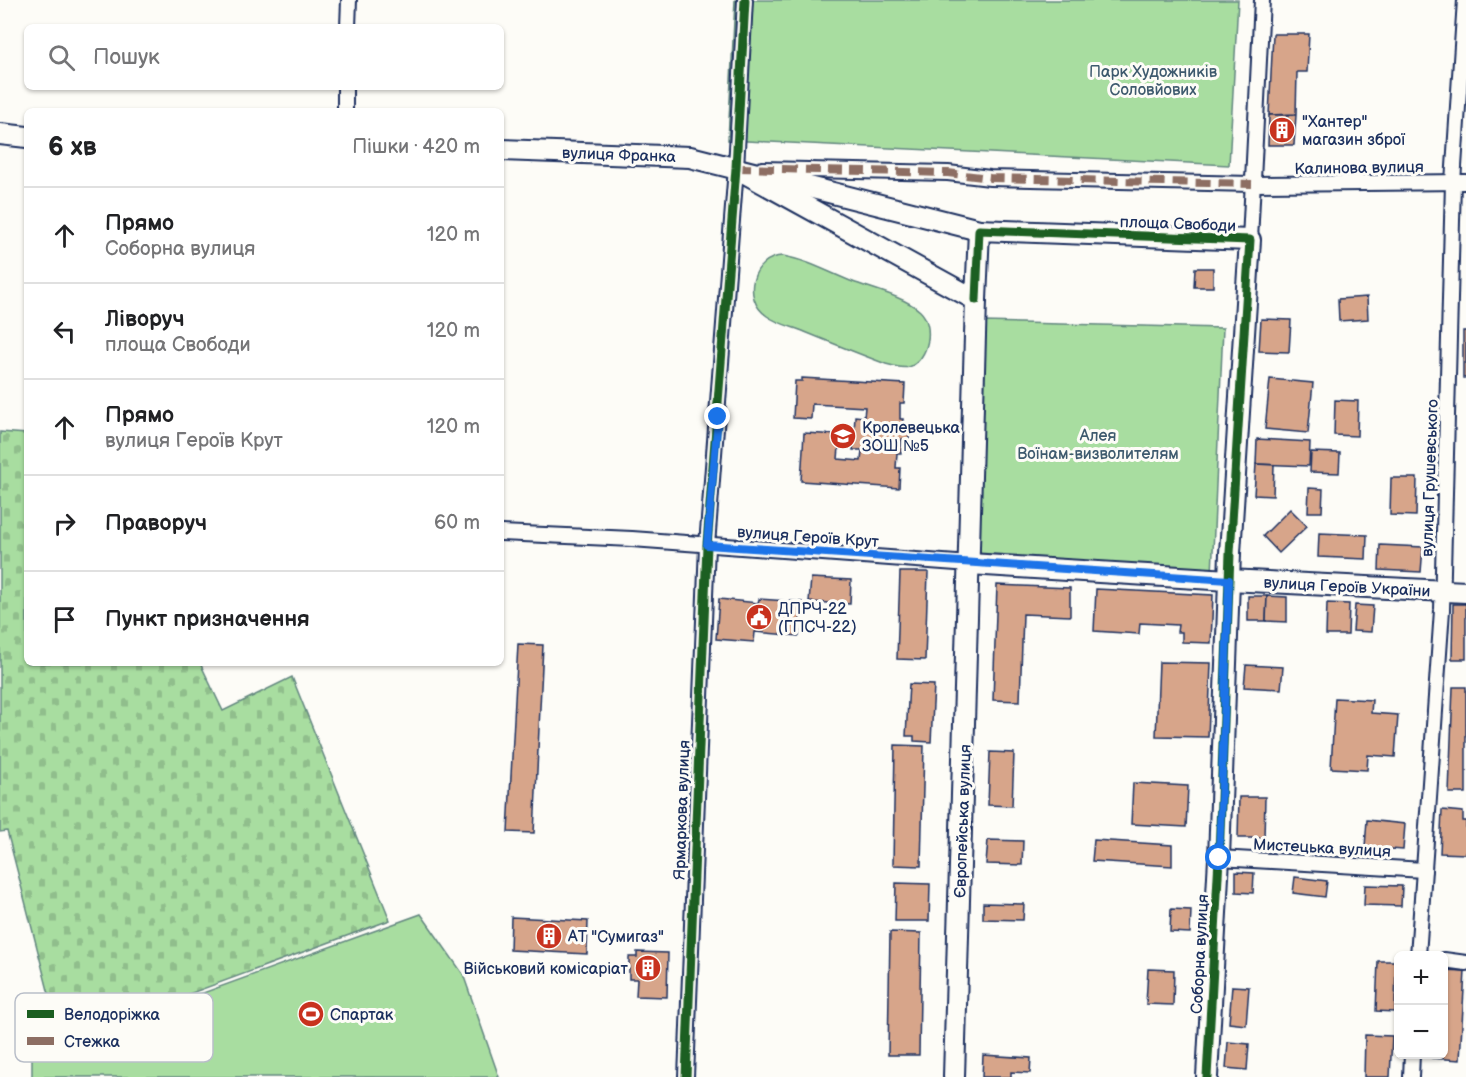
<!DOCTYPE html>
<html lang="uk">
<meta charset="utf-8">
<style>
body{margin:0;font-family:"Balsamiq Sans",sans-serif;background:#f2f2f2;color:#202124}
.controls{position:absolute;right:18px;bottom:18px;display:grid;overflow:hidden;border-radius:9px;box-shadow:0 2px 4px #0004}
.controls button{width:54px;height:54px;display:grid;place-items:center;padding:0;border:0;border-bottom:2px solid #e0e0e0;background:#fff;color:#202124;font:30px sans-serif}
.stop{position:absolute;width:18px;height:18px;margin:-14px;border:4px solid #1a73e8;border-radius:50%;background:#fff}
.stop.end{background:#1a73e8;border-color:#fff;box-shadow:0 2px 6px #0008}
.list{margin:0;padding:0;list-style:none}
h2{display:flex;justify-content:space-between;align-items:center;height:78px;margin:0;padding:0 24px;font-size:26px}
h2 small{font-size:20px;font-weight:400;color:#757577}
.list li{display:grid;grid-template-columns:39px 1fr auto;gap:18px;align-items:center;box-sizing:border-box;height:96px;padding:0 24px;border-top:2px solid #e0e0e0}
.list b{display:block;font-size:22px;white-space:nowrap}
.list p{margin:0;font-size:20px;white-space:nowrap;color:#757577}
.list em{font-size:20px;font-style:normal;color:#757577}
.icon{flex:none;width:33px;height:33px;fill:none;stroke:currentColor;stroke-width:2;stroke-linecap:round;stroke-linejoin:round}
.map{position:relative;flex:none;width:1466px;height:1077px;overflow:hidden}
.search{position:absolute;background:#fff;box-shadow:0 2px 4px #0004;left:24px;top:24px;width:480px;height:66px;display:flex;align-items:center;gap:15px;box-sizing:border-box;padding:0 21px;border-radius:9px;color:#757577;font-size:22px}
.panel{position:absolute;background:#fff;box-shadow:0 2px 4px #0004;left:24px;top:108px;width:480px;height:558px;border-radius:9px}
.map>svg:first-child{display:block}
</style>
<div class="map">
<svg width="1466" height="1077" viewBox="0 0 1466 1077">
<defs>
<pattern id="cemetery-stones" width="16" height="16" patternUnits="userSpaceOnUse" patternTransform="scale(1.5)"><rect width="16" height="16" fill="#a8dda0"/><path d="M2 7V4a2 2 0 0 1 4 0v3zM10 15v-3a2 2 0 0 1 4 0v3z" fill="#90be8c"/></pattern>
</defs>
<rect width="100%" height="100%" fill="#fdfcf7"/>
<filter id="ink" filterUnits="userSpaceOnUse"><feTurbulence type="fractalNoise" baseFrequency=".0167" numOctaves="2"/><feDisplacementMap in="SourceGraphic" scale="12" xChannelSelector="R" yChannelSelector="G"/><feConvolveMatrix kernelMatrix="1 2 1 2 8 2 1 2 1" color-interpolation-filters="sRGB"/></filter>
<g filter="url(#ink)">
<g fill="#a8dda0" stroke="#62867f" stroke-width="1.5">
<polygon points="735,0 1238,0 1229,165 728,140"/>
<path d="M783 256C807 260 830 273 853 282 872 289 905 297 920 311 935 325 929 360 909 367 902 369 893 366 886 364 859 354 832 343 805 332 793 327 778 324 767 316 741 298 752 257 783 256Z"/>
<polygon points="983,322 1223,328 1212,574 975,560"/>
<polygon points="421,914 463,974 499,1077 32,1077 32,1055"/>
</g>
<polygon fill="url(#cemetery-stones)" stroke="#62867f" stroke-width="1.5" points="0,432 27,434 27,663 200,663 223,711 292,677 390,920 61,1041 7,831 0,832"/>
<g fill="#d7a58a" stroke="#1b2f5e" stroke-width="1.5">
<polygon points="1273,34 1309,34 1307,72 1297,72 1296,114 1269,115"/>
<polygon points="1269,115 1296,115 1294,145 1268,145"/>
<polygon points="1195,268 1213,268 1213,287 1194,287"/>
<polygon points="1367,297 1368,319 1339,321 1338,299"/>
<polygon points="1261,319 1291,320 1289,352 1259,351"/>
<rect x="1463" y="331" width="3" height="47"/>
<polygon points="802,378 905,384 904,403 900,403 900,419 903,419 903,431 909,431 909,439 902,439 901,453 897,453 896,468 900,468 899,488 801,481 804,433 840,435 838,459 861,461 862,450 853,450 855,416 864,417 865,407 812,404 811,419 793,418 795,381 802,381"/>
<polygon points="1270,379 1313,383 1308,433 1265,429"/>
<polygon points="1335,400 1358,401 1357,436 1334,435"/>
<polygon points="1257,439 1310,442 1309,466 1256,464"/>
<polygon points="1311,452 1340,453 1339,473 1310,472"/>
<polygon points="1256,464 1274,465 1273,496 1254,495"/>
<polygon points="1391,478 1417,478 1416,516 1390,515"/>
<polygon points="1309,488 1323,489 1322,512 1308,512"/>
<polygon points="1290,509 1307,526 1279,553 1263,536"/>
<polygon points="1319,533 1367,535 1366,559 1318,557"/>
<polygon points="1380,545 1423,547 1421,572 1379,570"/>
<polygon points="900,572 928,572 925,660 897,659"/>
<polygon points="811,578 851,580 850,604 809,602"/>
<polygon points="997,585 1070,588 1070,616 1023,614 1020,701 993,700"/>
<polygon points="1096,589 1213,595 1211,643 1182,642 1182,632 1177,632 1178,625 1140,623 1139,634 1094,631"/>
<polygon points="1248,596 1267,596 1266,621 1248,621"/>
<polygon points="1267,596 1287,597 1287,622 1266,621"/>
<polygon points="719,599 758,603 759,599 802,602 799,636 755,632 754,642 716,639"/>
<polygon points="1327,603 1349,604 1348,635 1326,635"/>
<polygon points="1453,604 1466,604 1466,659 1452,659"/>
<polygon points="1355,605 1373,606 1371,632 1353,631"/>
<polygon points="518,644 543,645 534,833 508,832"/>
<polygon points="1159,662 1211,663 1208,737 1156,736"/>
<polygon points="1246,665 1283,667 1281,689 1244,687"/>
<polygon points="909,684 934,685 931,742 914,741 914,736 906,736"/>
<polygon points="1453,687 1466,687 1466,793 1449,793"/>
<polygon points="1335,698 1372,700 1371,713 1398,715 1395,757 1368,755 1367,770 1331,768"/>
<polygon points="895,745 924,746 921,866 893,865"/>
<polygon points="990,752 1014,753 1012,806 988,805"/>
<polygon points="1133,783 1188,786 1186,827 1131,824"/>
<polygon points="1239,797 1265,797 1264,838 1238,838"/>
<polygon points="1442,810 1463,812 1463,821 1466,821 1466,854 1440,853"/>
<polygon points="1367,820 1405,824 1403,850 1365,847"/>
<polygon points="988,840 1023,841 1022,865 986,864"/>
<polygon points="1094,840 1172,845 1172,866 1092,861"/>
<polygon points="1236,872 1254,873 1253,893 1236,892"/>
<polygon points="1295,877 1327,881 1325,897 1293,893"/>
<polygon points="896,883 930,884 929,921 895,921"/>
<polygon points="1365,885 1402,886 1401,906 1364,905"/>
<polygon points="983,903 1024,904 1023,920 983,919"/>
<polygon points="1171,909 1191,910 1190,933 1170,932"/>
<polygon points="511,917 588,921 587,954 510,950"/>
<polygon points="890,932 921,933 919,1055 888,1055"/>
<polygon points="637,952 668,953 667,997 636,996 637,979 629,979 629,957 637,957"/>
<polygon points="1378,961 1396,961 1395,1012 1376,1011"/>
<polygon points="1148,969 1174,970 1173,1005 1146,1004"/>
<polygon points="1444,970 1465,971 1460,1060 1432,1058 1432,1054 1444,1054"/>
<polygon points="1232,986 1249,987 1246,1025 1229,1023"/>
<polygon points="1365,1035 1392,1036 1390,1077 1364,1077"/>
<polygon points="1228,1042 1249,1044 1247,1070 1226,1068"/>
<polygon points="983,1055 1031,1058 1030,1073 1011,1072 1011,1077 982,1077"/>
</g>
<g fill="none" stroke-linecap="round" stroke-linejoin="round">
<defs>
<g id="street">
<polyline points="348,27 349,0"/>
<polyline points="345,111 345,87"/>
<polyline points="762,169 948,173 990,178 1252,184 1466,182"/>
<polyline points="1250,240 1262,0"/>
<polyline points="501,533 632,539 970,564"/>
<polyline points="1219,858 1424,870"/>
<polyline points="1418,956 1442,610 1453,182 1465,0"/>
<polyline points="1444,960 1466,963"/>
<polyline points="686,1077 707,545 736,168 745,0"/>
<polyline points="1411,1077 1412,1054"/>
</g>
<g id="secondary">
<polyline points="0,134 27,137"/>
<polyline points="501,150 690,157 979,230"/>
<polyline points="736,168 976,300 954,1077"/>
<polyline points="976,300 979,230 1250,240 1230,553 1219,858 1207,1077"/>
<polyline points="970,564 1229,580 1466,592"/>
</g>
</defs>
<use href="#street" stroke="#1b2f5e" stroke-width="18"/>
<use href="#secondary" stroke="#1b2f5e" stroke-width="24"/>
<use href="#street" stroke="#fdfcf7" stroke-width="14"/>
<use href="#secondary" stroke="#fdfcf7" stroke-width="20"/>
<polyline stroke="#8d6e63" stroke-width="8" stroke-dasharray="15 8" stroke-linecap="butt" points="736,168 948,173 990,178 1252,184"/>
<defs>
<g id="cycleway">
<polyline points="976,300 979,230 1250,240 1230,553 1219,858 1207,1077"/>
<polyline points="686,1077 707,545 736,168 745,0"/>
</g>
</defs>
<use href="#cycleway" stroke="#fdfcf7" stroke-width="13"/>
<use href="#cycleway" stroke="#1b5e20" stroke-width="9"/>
</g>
</g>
<g fill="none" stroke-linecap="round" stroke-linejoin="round" filter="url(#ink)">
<polyline stroke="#1a73e8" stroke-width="8" points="718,417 707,545 1229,580 1219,858"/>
</g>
<defs>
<symbol id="building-disc" viewBox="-11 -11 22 22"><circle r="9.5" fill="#c8321e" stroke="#fdfcf7"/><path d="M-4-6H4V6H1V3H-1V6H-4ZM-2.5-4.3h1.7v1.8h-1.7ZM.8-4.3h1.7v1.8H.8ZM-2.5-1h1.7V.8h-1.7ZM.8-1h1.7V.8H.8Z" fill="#fff"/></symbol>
<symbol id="school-disc" viewBox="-11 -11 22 22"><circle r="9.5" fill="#c8321e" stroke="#fdfcf7"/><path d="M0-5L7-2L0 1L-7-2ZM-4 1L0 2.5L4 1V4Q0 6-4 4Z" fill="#fff"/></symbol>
<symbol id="civic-disc" viewBox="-11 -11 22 22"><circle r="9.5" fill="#c8321e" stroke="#fdfcf7"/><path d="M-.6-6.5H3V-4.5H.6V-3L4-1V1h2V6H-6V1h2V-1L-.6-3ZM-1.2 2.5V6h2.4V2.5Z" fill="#fff"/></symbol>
<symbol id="stadium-disc" viewBox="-11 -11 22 22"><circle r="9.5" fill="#c8321e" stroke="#fdfcf7"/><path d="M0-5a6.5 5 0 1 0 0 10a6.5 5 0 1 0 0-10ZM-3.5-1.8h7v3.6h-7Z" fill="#fff"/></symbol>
</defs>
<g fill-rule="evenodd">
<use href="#building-disc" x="1267" y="115" width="30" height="30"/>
<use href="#school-disc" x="828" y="421" width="30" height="30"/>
<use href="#civic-disc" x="744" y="602" width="30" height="30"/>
<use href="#building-disc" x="534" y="921" width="30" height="30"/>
<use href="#building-disc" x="633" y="953" width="30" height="30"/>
<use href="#stadium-disc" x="296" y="999" width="30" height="30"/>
</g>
<g text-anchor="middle" stroke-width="6" stroke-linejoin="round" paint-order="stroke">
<g font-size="16" fill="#3e5a6e" stroke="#fdfcf7">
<text x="1153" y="77">Парк Художників<tspan x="1153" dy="18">Соловйових</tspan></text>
<text x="1098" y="441">Алея<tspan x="1098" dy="18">Воїнам-визволителям</tspan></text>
</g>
<g font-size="16" fill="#1b2f5e" stroke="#fdfcf7" text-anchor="start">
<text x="1302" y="127">"Хантер"<tspan x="1302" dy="18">магазин зброї</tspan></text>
<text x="862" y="433">Кролевецька<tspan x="862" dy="18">ЗОШ №5</tspan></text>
<text x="778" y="614">ДПРЧ-22<tspan x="778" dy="18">(ГПСЧ-22)</tspan></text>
<text x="568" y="942">АТ "Сумигаз"</text>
<text x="628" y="974" text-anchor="end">Військовий комісаріат</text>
<text x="330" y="1020">Спартак</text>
</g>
<g font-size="16" fill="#1b2f5e" stroke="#fdfcf7">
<text transform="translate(619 154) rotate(2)" y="6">вулиця Франка</text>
<text transform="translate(1359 167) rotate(-1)" y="6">Калинова вулиця</text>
<text transform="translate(1178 223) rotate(2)" y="6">площа Свободи</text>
<text transform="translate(1429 478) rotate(-88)" y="6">вулиця Грушевського</text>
<text transform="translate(808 536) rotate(4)" y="6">вулиця Героїв Крут</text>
<text transform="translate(1347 586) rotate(3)" y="6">вулиця Героїв України</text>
<text transform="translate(681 810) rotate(-88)" y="6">Ярмаркова вулиця</text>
<text transform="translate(962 821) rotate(-88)" y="6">Європейська вулиця</text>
<text transform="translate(1322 847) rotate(3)" y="6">Мистецька вулиця</text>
<text transform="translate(1199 954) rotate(-87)" y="6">Соборна вулиця</text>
</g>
</g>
<rect x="15" y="993" width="198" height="69" rx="9" fill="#fdfcf7" stroke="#b9bec9" stroke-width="1.5"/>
<rect x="27" y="1010" width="27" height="8" fill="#1b5e20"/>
<rect x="27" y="1037" width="27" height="8" fill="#8d6e63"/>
<g font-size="16" fill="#1b2f5e">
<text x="64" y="1020">Велодоріжка</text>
<text x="64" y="1047">Стежка</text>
</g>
</svg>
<div class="controls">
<button>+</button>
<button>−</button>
</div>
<div class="stop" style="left:1219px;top:858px"></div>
<div class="stop end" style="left:718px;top:417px"></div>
<div class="search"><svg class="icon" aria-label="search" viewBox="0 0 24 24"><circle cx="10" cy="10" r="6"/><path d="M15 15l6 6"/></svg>Пошук</div>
<section class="panel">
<h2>6 хв<small>Пішки · 420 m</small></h2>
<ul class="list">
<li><svg class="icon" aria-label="ahead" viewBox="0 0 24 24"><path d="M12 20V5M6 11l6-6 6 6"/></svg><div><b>Прямо</b><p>Соборна вулиця</p></div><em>120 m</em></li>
<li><svg class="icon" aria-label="left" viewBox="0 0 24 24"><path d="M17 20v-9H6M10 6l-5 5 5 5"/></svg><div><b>Ліворуч</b><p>площа Свободи</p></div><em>120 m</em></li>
<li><svg class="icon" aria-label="ahead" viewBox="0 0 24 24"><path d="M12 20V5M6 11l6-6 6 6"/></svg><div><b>Прямо</b><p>вулиця Героїв Крут</p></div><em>120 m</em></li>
<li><svg class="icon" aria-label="right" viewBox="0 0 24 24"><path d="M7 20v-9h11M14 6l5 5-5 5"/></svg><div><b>Праворуч</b></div><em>60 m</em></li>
<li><svg class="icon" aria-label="arrive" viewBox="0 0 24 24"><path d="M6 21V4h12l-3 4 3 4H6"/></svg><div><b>Пункт призначення</b></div></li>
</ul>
</section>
</div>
